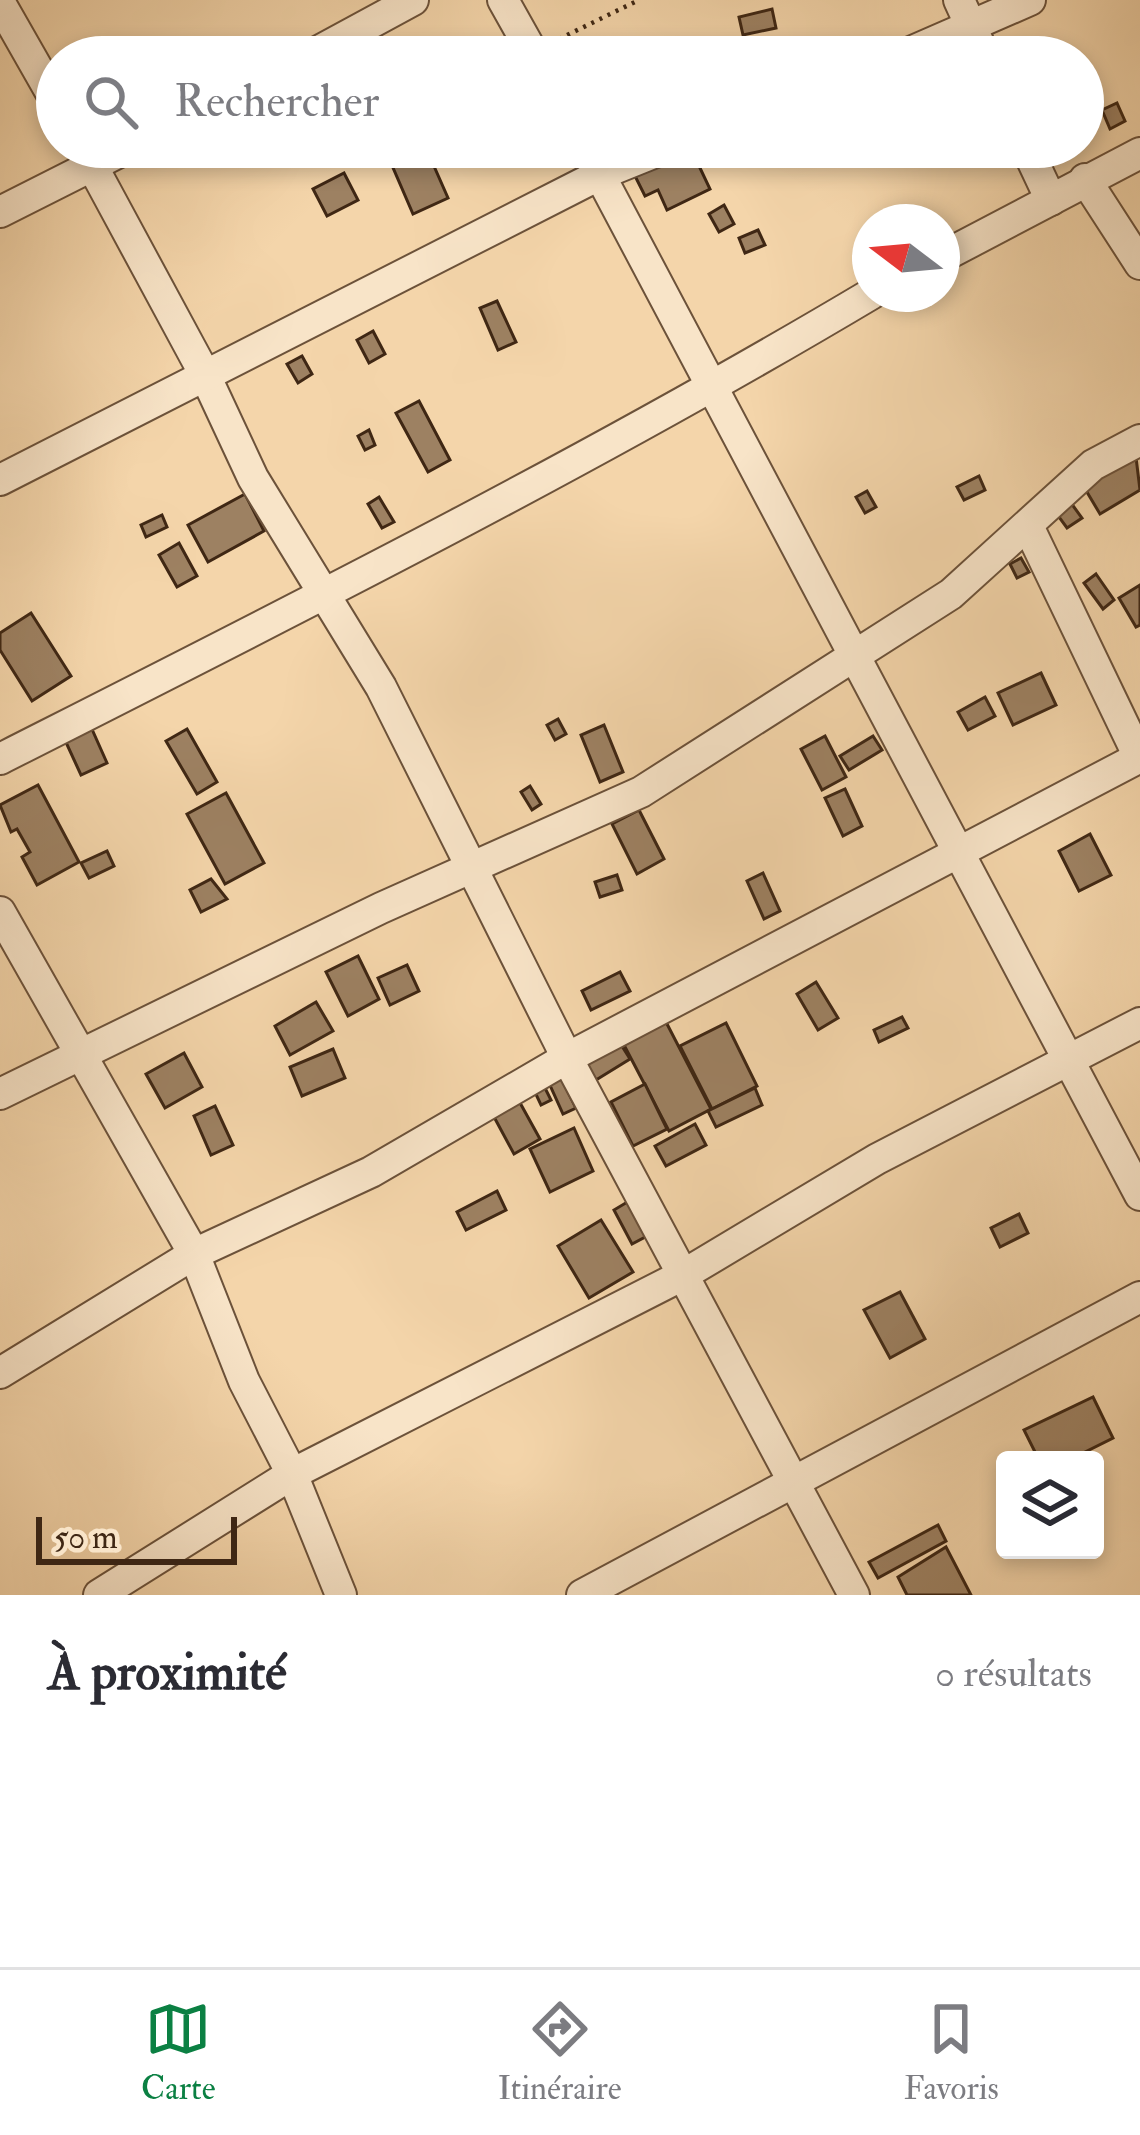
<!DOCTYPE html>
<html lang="fr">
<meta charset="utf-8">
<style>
body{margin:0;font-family:"IM FELL Double Pica",serif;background:#f2f2f3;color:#2b2b33}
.controls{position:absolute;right:36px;bottom:36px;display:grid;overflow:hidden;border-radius:12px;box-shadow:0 6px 18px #0003}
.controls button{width:108px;height:108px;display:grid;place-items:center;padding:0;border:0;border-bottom:3px solid #e1e1e2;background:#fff;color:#2b2b33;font:60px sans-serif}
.compass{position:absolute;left:852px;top:204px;width:108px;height:108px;border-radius:50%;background:#fff;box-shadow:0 6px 18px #0003;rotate:286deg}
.scale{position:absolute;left:36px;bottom:30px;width:201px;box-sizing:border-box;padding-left:12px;border:6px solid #3f2714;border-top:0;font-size:33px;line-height:42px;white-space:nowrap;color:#3f2714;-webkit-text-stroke:9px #f8e4c8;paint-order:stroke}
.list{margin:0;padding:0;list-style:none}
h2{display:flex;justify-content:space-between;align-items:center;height:156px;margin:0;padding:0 48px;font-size:51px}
h2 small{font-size:39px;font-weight:400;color:#7c7c81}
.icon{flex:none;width:66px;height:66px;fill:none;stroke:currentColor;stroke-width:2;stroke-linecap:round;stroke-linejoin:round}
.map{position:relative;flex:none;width:1140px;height:1595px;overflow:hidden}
.search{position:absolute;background:#fff;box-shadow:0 6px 18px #0003;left:36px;right:36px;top:36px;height:132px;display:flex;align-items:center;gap:30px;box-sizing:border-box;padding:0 42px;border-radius:66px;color:#7c7c81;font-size:45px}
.sheet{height:372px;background:#fff}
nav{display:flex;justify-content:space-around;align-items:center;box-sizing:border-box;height:168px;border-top:3px solid #e1e1e2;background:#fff;font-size:33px;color:#7c7c81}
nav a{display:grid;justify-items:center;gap:6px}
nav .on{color:#0b8043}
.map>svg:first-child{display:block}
</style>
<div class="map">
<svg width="1140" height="1595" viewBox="0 0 1140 1595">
<rect width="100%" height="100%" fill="#f4d5aa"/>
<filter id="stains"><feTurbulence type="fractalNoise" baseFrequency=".00167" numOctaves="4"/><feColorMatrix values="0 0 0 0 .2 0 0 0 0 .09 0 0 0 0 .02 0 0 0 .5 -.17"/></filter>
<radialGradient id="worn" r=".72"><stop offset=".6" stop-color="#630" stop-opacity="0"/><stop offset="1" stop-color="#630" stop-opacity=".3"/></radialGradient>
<g fill="#9d8162" stroke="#3f2714" stroke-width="3">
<polygon points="772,9 776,28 743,35 739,17"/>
<polygon points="635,41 645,57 627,57 622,48"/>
<polygon points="1117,103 1125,121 1110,129 1102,110"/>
<polygon points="879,147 914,147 884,159"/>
<polygon points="426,148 448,198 413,214 391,163"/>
<polygon points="691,149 710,189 667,210 658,190 645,196 635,176"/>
<polygon points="344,173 358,200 327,216 313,189"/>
<polygon points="724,205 734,224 719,232 709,214"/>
<polygon points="758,230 765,245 745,253 739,238"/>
<polygon points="497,301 516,342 498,350 480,308"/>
<polygon points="373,331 385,354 369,363 357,340"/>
<polygon points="302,356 312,374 298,383 287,364"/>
<polygon points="419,401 450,460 428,472 396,413"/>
<polygon points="369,430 375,445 365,450 358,436"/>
<polygon points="1135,449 1140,490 1100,514 1081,482"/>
<polygon points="979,476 985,490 964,500 957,487"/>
<polygon points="867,491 876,507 865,513 856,497"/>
<polygon points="245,494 264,531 208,562 188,525"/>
<polygon points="379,497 394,522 382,528 368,504"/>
<polygon points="1071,503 1082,518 1067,528 1056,513"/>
<polygon points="162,515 167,527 146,537 141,525"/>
<polygon points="179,543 197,576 177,587 159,555"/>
<polygon points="1021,558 1029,572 1017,578 1010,564"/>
<polygon points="1096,574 1114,600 1103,609 1084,583"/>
<polygon points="1140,585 1140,625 1136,627 1119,598"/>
<polygon points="31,613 71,676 32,701 0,650 0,633"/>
<polygon points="1041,673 1056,705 1013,725 998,693"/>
<polygon points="985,697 995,716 968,730 958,712"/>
<polygon points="558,719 566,734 555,740 547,725"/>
<polygon points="604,725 623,772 600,782 581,735"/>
<polygon points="91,727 107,763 81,775 64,738"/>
<polygon points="187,729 217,782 197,794 166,741"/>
<polygon points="825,736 846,777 822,790 801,749"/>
<polygon points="873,736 882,750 849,770 840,756"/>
<polygon points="38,785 79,862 37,885 22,857 30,852 17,829 11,832 0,805"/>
<polygon points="530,786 541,804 532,810 521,792"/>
<polygon points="845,789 862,826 843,836 825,798"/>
<polygon points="226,793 264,863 225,884 187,814"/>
<polygon points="639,810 664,859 637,874 612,824"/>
<polygon points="1090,834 1111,875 1079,891 1059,851"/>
<polygon points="107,851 114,866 89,878 81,863"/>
<polygon points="763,873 780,911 764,919 747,881"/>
<polygon points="617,875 622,890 600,897 595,882"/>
<polygon points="211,879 227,899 201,912 190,890"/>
<polygon points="358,956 379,999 348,1016 326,972"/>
<polygon points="407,965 419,991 390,1005 378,978"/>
<polygon points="620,972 630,991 591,1010 582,991"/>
<polygon points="816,982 838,1018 818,1030 797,994"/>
<polygon points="316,1002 333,1031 290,1055 275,1026"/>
<polygon points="902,1017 908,1028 879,1042 874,1030"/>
<polygon points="666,1022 711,1109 669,1131 624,1045"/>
<polygon points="726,1023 757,1086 712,1109 680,1046"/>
<polygon points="620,1043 630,1059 596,1080 586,1064"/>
<polygon points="333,1049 345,1078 302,1096 290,1067"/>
<polygon points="184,1053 202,1087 165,1108 146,1074"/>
<polygon points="561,1078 576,1108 563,1114 549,1083"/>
<polygon points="543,1084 551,1100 541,1105 533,1088"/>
<polygon points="645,1084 667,1129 633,1146 611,1102"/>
<polygon points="755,1088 762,1105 716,1127 708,1111"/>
<polygon points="519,1101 540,1139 514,1154 493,1115"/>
<polygon points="215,1106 233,1145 211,1155 194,1116"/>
<polygon points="695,1124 706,1145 666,1166 655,1146"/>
<polygon points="574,1128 593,1171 550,1192 530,1149"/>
<polygon points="497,1191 506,1210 466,1230 457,1212"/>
<polygon points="629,1201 647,1236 632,1244 614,1210"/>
<polygon points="1019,1214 1028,1233 1000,1247 991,1228"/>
<polygon points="601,1220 633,1272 589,1298 558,1246"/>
<polygon points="900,1292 925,1339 890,1358 864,1310"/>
<polygon points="1093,1397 1113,1438 1069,1460 1039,1460 1024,1430"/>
<polygon points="938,1525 946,1541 878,1578 869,1562"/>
<polygon points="946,1547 971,1595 907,1595 898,1577"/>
</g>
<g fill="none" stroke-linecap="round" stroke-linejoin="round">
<defs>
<g id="street">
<polyline points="503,0 535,57"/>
<polyline points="959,0 985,57"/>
<polyline points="0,3 57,103"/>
<polyline points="308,57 413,0"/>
<polyline points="899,57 1030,0"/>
<polyline points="82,147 204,373 253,478 381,687 567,1058 854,1595"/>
<polyline points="585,147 1140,1195"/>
<polyline points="1026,147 1051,200"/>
<polyline points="1085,179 1140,264"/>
<polyline points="0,212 129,147"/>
<polyline points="942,257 1140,153"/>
<polyline points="0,480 601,174 668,147"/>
<polyline points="1028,526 1139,757"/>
<path d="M0 759C294 610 589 462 871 294"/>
<polyline points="0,912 194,1254 244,1381 292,1474 341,1595"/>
<polyline points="0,1094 381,908 641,792 951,594 1093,465 1140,440"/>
<polyline points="0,1373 194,1254 371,1172 567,1058 1140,757"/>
<polyline points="99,1595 292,1474 683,1275 877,1159 1140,1023"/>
<polyline points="582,1595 1140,1297"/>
</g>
</defs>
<use href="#street" stroke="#6c523a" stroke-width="34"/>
<polyline stroke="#3f2714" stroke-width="4.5" stroke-dasharray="3 6" stroke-linecap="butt" points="559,39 639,0"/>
<use href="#street" stroke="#f8e4c8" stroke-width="30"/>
</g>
<rect width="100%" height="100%" filter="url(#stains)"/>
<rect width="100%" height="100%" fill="url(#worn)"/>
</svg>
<div class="controls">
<button><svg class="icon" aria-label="layers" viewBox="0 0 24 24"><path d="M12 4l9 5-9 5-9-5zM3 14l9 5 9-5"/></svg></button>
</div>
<svg class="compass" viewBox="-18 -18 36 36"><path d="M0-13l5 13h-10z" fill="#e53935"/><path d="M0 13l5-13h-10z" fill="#7c7c81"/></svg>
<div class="scale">50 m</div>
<div class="search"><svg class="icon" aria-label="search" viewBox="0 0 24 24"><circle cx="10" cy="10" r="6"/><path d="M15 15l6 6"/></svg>Rechercher</div>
</div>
<section class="sheet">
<h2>À proximité<small>0 résultats</small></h2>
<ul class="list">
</ul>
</section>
<nav>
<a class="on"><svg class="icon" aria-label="map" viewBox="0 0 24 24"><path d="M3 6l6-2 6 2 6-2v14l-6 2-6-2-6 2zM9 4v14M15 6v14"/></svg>Carte</a>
<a><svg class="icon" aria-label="directions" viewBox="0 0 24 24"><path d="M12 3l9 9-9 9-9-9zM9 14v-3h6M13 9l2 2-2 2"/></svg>Itinéraire</a>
<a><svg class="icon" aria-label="saved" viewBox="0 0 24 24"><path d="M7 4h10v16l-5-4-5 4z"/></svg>Favoris</a>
</nav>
